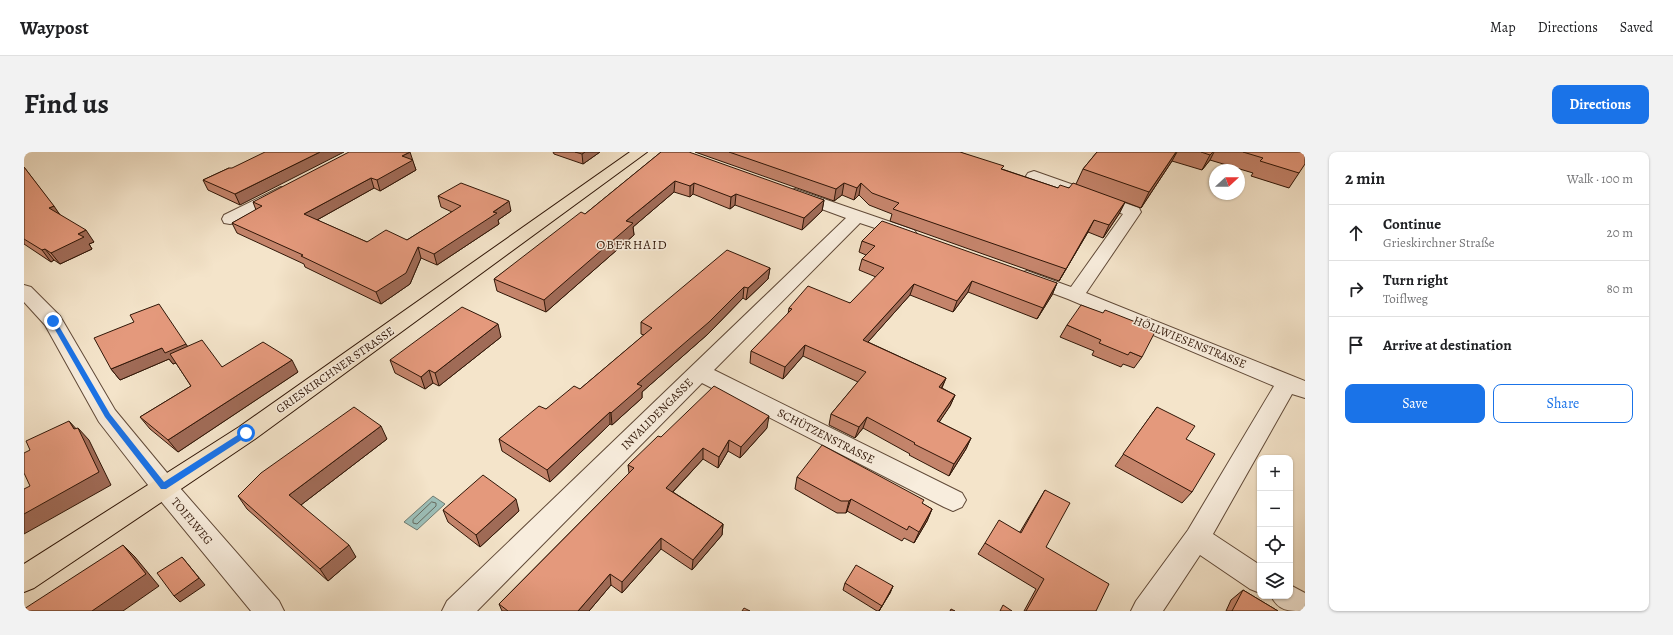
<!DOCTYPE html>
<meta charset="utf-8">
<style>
body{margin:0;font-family:Alegreya,serif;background:#f2f2f2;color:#202124}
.controls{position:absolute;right:12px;bottom:12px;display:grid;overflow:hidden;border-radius:8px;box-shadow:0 1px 3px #0004}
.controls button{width:36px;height:36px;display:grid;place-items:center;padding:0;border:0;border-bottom:1px solid #e0e0e0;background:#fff;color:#202124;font:20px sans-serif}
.compass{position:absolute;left:1185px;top:12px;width:36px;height:36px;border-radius:50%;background:#fff;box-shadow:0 1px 3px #0004;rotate:69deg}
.stop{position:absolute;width:12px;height:12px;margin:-9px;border:3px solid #1a73e8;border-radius:50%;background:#fff}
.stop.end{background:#1a73e8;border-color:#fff;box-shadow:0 1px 4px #0008}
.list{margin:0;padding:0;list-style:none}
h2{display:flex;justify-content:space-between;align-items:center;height:52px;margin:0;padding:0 16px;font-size:17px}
h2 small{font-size:13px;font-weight:400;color:#757577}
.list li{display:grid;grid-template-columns:26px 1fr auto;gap:12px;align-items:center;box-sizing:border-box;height:56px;padding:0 16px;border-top:1px solid #e0e0e0}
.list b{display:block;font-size:15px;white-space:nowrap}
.list p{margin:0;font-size:13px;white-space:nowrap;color:#757577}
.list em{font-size:13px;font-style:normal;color:#757577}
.actions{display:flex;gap:8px;padding:12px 16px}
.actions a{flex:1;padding:9px 0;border:1px solid #1a73e8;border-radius:8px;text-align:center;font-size:14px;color:#1a73e8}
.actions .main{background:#1a73e8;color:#fff}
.icon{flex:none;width:22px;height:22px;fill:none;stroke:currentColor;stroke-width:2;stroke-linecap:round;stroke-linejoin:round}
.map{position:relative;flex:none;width:1281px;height:459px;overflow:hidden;border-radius:8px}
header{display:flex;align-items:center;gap:24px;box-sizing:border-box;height:56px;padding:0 20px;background:#fff;border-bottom:1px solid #e0e0e0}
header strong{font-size:19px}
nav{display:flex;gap:22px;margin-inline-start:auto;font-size:14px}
.intro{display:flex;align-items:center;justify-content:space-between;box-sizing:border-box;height:96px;padding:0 24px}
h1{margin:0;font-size:28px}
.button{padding:10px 18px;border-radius:8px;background:#1a73e8;color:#fff;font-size:14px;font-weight:700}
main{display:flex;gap:24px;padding:0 24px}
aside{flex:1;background:#fff;border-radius:8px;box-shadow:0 1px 3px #0004}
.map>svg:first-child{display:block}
</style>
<header>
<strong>Waypost</strong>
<nav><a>Map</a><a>Directions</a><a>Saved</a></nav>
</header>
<div class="intro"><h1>Find us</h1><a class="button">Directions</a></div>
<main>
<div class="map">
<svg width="1281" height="459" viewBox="0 0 1281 459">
<rect width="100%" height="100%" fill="#f4e4ca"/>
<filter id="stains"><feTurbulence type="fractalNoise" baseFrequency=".005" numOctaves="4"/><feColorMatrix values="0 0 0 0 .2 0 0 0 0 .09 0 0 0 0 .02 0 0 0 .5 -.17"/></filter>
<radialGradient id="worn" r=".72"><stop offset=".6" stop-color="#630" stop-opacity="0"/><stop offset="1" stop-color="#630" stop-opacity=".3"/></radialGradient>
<polygon fill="#9cbeb7" stroke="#717b71" points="409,344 421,352 393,378 380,370"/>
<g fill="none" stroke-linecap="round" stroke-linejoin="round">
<polygon stroke="#666a5f" stroke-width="1" points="408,350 412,351 412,354 393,372 389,371 389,368"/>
<defs>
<g id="minor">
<polygon points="1010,19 1115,56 1117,60 1062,141 1281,229 1281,246 1268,242 1189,382 1236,413 1236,441 1226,437 1176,403 1139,459 1107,459 1112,449 1164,378 1250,234 1044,147 996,129 994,125 996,121 1003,119 1047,135 1099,62 1004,27 1002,24 1004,21"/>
<polygon points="257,35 263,37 265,40 263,43 212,71 206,72 200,71 198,67 200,63"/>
<polygon points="771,37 890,78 893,82 890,86 884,87 836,71 690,218 938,341 942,348 938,355 929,359 920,355 678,231 453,459 418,459 423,449 822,66 765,45 763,42 765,39"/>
<polygon points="0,133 7,135 36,164 91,258 149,328 255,449 260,459 227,459 131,342 75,270 21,173 0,150"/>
<path d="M1266 433 1281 441V459C1263 459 1255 459 1247 444H1266Z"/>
</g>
<polygon id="major" points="606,0 623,0 231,287 10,436 0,440 0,412 215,275"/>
</defs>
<use href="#minor" stroke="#614a38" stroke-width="2"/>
<use href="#major" stroke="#301607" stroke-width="2"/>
<use href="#minor" fill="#f8eddd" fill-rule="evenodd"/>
<use href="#major" fill="#f4e4ca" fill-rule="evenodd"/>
</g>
<g fill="#c4846b" stroke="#301607">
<polygon points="529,0 576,0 559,12 530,2"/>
<polygon points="637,0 800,48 798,59 778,78 711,53 706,57 669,42 666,45 650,40 609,75 610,83 522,160 473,139 470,127 561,62"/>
<polygon points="671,0 936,0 978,17 1034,36 1045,36 1052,32 1059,17 1073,0 1281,0 1275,21 1265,36 1227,24 1229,21 1186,8 1178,18 1148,9 1117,56 1101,50 1095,62 1079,86 1064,80 1035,129 866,69 868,62 845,53 835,43 830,48 818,43 810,49"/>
<polygon points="388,8 392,18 356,39 350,36 293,68 343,90 383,88 428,60 417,55 414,44 487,59 474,68 475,72 413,113 397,106 386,132 357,152 281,115 280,112 213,81 208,71 232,58 229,50"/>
<polygon points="0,15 36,63 70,90 65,92 68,97 36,112 30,108 27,110 0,92"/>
<polygon points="205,16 216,53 184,38 179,28"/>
<polygon points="838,89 1033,131 1028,143 1013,167 944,140 929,160 886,143 844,190 922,226 918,236 931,243 926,254 915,270 947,286 942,297 925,324 885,303 886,302 839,276 831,286 805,273 807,262 834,230 779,204 759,227 726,211 727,199 764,162 765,156 826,151 852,125 835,118 838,107 842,103 835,100"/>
<polygon points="746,116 744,127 722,148 719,146 684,182 618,240 618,246 588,273 586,272 526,330 478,299 475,287 522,257 556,237 620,183 617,182 617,170"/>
<polygon points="1043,173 1118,205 1110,216 1099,212 1097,215 1068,203 1070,199 1036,185"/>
<polygon points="477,185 415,234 409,231 401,237 371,221 366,208"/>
<polygon points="163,194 198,215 274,220 154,300 126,277 116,265 167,234 152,211 149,212 145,207 96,228 87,217"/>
<polygon points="1133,255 1162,287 1168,340 1158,351 1091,314"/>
<polygon points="743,276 716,306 704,299 694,316 679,307 649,340 699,372 698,383 668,418 637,397 598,441 587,433 565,459 478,459 475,452 605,321 604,313 637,285"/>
<polygon points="363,287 277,353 332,405 304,429 223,357 214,344"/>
<polygon points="773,325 899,352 908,357 903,369 890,391 880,386 878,389 823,359 822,361 813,361 771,337"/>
<polygon points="1021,338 1022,395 1072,459 1000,459 1012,437 954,402 961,391 996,380"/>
<polygon points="419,358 495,359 456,395 424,370"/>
<polygon points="821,431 869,434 866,441 855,459 853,459 819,438"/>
<polygon points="1219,438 1254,459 1202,459 1207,448"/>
</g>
<g fill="#a06b57" stroke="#301607">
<polygon points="296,0 320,0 216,53 211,42"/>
<polygon points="386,0 392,18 356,39 353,28 378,4"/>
<polygon points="561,0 576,0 559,12 558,2"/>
<polygon points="1152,0 1153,0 1148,9 1117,56 1125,40"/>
<polygon points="1189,0 1190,0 1186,8 1178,18 1186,3"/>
<polygon points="347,26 350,36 284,73 280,62"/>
<polygon points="651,29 650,40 609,75 610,83 522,160 520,148 602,69"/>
<polygon points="670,31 669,42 666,45 666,34"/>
<polygon points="820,31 818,43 810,49 812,37"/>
<polygon points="837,31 835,43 830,48 833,36"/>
<polygon points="712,42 711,53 706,57 707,45"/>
<polygon points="800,48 798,59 778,78 780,66"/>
<polygon points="485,49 487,59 474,68 475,72 413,113 410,102"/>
<polygon points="1101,50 1095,62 1079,86 1085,73"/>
<polygon points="30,54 38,66 25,56"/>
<polygon points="1070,68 1064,80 1035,129 1042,117"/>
<polygon points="62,78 70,90 65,92 68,97 36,112 27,101 54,82"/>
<polygon points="394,95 397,106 386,132 357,152 352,140"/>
<polygon points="21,97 30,108 27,110 18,98"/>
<polygon points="746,116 744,127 722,148 724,136"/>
<polygon points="948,129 944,140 929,160 933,149"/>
<polygon points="1033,131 1028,143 1013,167 1019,156"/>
<polygon points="890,132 886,143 836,199 839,188"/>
<polygon points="720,135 719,146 684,182 618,240 618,246 588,273 587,261 613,232"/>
<polygon points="474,172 477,185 415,234 411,221"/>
<polygon points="162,192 169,203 149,212 145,207 96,228 87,217 138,196"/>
<polygon points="781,193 779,204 759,227 761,215"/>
<polygon points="268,208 274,220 154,300 144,288"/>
<polygon points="405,218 409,231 401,237 397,225"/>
<polygon points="922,226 917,237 915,235"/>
<polygon points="931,243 926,254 908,281 913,269"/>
<polygon points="586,260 586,272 526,330 523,318"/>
<polygon points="745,264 743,276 716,306 717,295"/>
<polygon points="843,265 839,276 831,286 835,275"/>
<polygon points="45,269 56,281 54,276 65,288 87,333 0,382 0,362 50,277"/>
<polygon points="357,274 363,287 273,356 265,343"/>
<polygon points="947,286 942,297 925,324 930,312"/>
<polygon points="705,288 704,299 694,316 695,305"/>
<polygon points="679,296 679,307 642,347 642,336"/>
<polygon points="492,347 495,359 456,395 452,383"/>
<polygon points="827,347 823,359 822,361 825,349"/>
<polygon points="908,357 903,369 890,391 895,380"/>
<polygon points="699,372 698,383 668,418 669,408"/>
<polygon points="637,386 637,397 598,441 598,430"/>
<polygon points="99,393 111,405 135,434 99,459 68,459"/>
<polygon points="325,393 332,405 304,429 296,417"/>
<polygon points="158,405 181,433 156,450 150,444"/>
<polygon points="586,422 587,433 565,459 554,459"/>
<polygon points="869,434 866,441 855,459 858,454"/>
</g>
<g fill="#e4997c" stroke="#301607">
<polygon points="241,0 296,0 211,42 179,28 205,16 208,16"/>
<polygon points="325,0 386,0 378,4 389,8 353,28 347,26 280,62 343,90 362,78 383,88 437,54 414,44 437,31 485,49 469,60 473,61 410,102 394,95 382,121 352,140 277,104 279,103 208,71 238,54 229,50"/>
<polygon points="551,0 561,0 558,2"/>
<polygon points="637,0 665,0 800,48 780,66 712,42 707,45 670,31 666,34 651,29 602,69 609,71 520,148 470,127 557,60 561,62"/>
<polygon points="705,0 936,0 980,14 977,17 1034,36 1036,33 1045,36 1049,31 1101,50 1085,73 1070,68 1042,117 869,57 875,51 848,41 837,31 833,36 820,31 812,37"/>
<polygon points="1073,0 1152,0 1125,40 1059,17"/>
<polygon points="1177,0 1189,0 1186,3"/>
<polygon points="1219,0 1281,0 1281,12 1275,21 1236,9 1239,6"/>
<polygon points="0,15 30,54 25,56 62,78 54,82 60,85 27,101 21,97 18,98 0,87"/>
<polygon points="858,69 1033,131 1019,156 948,129 933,149 890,132 839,188 922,226 915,235 931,243 913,269 947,286 930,312 890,292 891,291 843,265 835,275 807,262 842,220 781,193 761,215 727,199 768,157 765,156 784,134 826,151 860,116 838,107 851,94 838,89"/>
<polygon points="703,98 746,116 724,136 720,135 685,170 613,232 618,234 587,261 586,260 523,318 475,287 515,254 522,257 550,234 556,237 628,176 617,170"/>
<polygon points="135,152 162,192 141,201 138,196 87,217 70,186 110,170 106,163"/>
<polygon points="1057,153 1079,161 1081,158 1132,178 1118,205 1106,200 1104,203 1075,191 1077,188 1043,173"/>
<polygon points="438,155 474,172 411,221 405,218 397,225 366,208"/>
<polygon points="178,188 198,215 239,190 268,208 144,288 116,265 167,234 146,202"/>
<polygon points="690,234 745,264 717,295 705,288 695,305 679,296 642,336 699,372 669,408 637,386 598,430 586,422 554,459 484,459 475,452 610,316 604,313 634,284 637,285"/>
<polygon points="330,255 357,274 265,343 325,393 296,417 214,344 237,321"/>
<polygon points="1133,255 1171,274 1162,287 1191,302 1168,340 1099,302"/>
<polygon points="45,269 50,277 54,276 75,320 0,362 0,337 6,334 0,321 0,301 6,298 2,289"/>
<polygon points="798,293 900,348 898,351 908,357 895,380 885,374 883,378 827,347 825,349 817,349 773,325"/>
<polygon points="459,323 492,347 452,383 419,358"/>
<polygon points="1021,338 1046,351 1022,395 1085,432 1072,459 1002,459 1020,427 961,391 975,368 997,381"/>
<polygon points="99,393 122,422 68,459 0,459 0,457"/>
<polygon points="158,405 175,426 150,444 133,421"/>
<polygon points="832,413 869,434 858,454 821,431"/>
<polygon points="1219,438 1254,459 1208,459"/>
<polygon points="979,453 988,459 976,459"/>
<polygon points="720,456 726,459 718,459"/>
<polygon points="927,457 931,459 926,459"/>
</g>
<polygon fill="#1a73e8" points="27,167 32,169 86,262 140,330 220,279 225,279 225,283 142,337 137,337 81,265 26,169"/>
<g text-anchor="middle" stroke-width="3" stroke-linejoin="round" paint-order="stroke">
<g font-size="12" fill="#301607" stroke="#f8eddd">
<text transform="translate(1166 190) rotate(22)" y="4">HÖLLWIESENSTRASSE</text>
<text transform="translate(311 218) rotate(-35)" y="4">GRIESKIRCHNER STRASSE</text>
<text transform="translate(633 262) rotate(-45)" y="4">INVALIDENGASSE</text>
<text transform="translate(802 284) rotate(27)" y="4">SCHÜTZENSTRASSE</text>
<text transform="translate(168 369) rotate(50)" y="4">TOIFLWEG</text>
</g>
<g font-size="13" letter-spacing="1" fill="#301607" stroke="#f8eddd">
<text x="608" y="97">OBERHAID</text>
</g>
</g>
<rect width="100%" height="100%" filter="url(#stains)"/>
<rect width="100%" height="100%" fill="url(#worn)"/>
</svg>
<div class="controls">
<button>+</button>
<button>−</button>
<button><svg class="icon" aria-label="locate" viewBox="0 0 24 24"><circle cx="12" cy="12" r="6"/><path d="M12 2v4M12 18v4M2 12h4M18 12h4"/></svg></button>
<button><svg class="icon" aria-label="layers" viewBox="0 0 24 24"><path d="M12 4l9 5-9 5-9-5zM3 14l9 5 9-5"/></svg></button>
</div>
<svg class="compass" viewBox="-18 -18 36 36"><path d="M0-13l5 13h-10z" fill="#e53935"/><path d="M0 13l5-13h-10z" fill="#757577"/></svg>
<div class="stop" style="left:222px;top:281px"></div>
<div class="stop end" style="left:29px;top:169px"></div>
</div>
<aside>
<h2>2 min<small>Walk · 100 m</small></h2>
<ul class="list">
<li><svg class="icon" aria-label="ahead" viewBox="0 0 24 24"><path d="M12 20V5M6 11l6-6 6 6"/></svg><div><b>Continue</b><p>Grieskirchner Straße</p></div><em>20 m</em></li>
<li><svg class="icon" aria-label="right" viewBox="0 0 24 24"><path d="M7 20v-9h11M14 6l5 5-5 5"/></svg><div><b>Turn right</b><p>Toiflweg</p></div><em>80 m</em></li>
<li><svg class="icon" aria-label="arrive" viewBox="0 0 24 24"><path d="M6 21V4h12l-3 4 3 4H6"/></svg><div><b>Arrive at destination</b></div></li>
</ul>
<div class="actions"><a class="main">Save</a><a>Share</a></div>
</aside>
</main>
